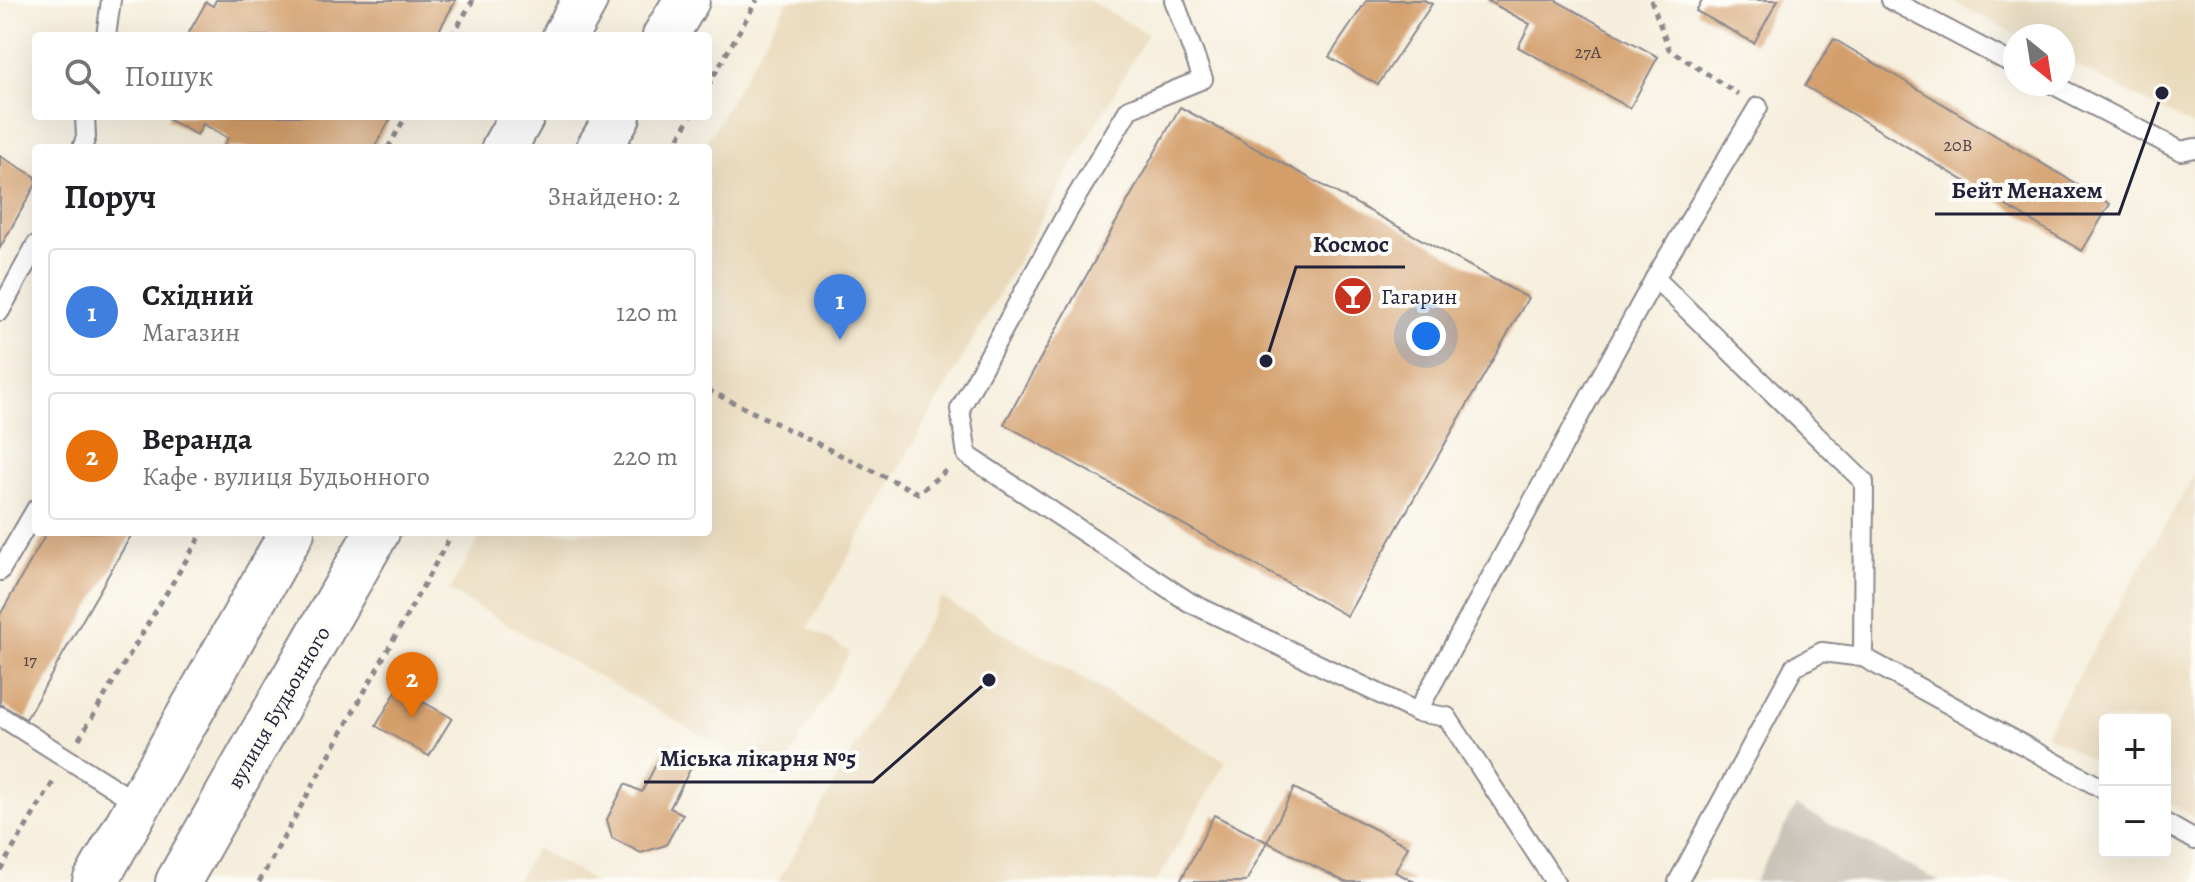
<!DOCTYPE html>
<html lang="uk">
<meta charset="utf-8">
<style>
body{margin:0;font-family:Alegreya,serif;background:#f6f6f6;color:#202124}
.controls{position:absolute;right:24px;bottom:24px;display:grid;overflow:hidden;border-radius:8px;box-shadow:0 8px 32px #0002}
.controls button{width:72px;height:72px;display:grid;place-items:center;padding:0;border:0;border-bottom:2px solid #e0e0e0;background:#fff;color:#202124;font:40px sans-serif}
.compass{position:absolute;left:2003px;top:24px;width:72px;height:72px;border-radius:50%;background:#fff;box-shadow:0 8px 32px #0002;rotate:150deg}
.you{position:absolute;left:1426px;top:336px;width:28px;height:28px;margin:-20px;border:6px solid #fff;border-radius:50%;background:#1a73e8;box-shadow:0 0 0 12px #1a73e833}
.badge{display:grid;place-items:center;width:52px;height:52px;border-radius:50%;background:#c8321e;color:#fff;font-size:26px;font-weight:700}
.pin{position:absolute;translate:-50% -66px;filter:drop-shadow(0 2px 4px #0008)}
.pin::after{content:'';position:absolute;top:42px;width:28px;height:24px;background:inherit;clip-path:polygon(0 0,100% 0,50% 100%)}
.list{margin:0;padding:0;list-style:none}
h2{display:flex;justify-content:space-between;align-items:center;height:104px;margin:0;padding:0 32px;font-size:34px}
h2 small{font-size:26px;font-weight:400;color:#757577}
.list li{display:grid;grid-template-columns:52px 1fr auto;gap:24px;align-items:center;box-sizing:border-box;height:128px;margin:0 16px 16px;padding:0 16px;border:2px solid #e0e0e0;border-radius:8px}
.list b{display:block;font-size:30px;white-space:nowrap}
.list p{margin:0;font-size:26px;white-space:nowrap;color:#757577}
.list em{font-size:26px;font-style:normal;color:#757577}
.icon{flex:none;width:44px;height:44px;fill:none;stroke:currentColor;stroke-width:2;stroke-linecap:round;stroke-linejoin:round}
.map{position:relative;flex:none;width:2195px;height:882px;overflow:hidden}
.search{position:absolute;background:#fff;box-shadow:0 8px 32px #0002;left:32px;top:32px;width:680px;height:88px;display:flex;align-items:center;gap:20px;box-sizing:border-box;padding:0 28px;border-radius:8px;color:#757577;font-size:30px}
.panel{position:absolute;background:#fff;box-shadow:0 8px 32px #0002;left:32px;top:144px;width:680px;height:392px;border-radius:8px}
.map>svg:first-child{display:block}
</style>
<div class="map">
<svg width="2195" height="882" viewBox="0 0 2195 882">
<rect width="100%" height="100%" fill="#fdfcf7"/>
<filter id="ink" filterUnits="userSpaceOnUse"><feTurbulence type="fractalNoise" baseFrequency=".0125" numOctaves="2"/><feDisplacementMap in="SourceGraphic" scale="16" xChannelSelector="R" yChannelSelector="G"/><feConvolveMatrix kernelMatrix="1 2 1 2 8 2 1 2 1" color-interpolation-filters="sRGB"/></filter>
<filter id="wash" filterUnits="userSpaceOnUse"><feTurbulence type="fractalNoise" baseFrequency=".006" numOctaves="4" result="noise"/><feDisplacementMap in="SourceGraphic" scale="32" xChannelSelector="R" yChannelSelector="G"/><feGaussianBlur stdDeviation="1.8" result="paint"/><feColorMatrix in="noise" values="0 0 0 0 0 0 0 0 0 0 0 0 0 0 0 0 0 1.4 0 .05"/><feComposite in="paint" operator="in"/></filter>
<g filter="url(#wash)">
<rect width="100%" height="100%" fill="#f6eedc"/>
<g fill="#e9d9ba">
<polygon points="788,0 1088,0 1148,34 808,627 850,652 778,779 449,591 483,532 708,532 708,148 703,148"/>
<polygon points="1950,0 2195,0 2195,127 2063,59 2063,36 2019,36"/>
<polygon points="2195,473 2195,818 2165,801 2165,720 2105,720 2105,767 2045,734"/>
<polygon points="941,598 1226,761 1157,882 778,882"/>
<polygon points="536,848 595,882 516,882"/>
</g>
<polygon fill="#c9c3b8" points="1796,806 1940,882 1754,882"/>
<g id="blocks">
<g fill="#d39e6b">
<polygon points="216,0 456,0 436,36 187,36 206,2 213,6"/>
<polygon points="1367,0 1424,0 1432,4 1378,85 1329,57"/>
<polygon points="1486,0 1555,0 1658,57 1630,108 1518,47 1530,24"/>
<polygon points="1702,0 1778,0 1754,43 1696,11"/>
<polygon points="1834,39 2110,204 2082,251 1805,86"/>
<polygon points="1180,107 1528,298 1347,616 1004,424"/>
<polygon points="169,116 392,116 374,148 222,148 228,138 203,124 197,135 167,119"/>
<polygon points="0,156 36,177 36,184 0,248"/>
<polygon points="47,532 133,532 26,719 0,704 0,615"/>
<polygon points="398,688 452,718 429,756 376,726"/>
<polygon points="665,747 694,762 670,808 683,814 666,845 641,853 612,838 607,819 625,784 642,792"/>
<polygon points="1294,788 1408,846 1395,872 1415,882 1345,882 1267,842"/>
<polygon points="1214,815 1267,842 1246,882 1180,882"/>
</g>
</g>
</g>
<g filter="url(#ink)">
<use href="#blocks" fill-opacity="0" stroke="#8c888c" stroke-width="2"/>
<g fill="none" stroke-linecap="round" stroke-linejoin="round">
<defs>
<g id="service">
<polyline points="1174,0 1203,79 1129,109 1069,209 960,409 967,455 1189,602 1417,712"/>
<polyline points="1891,0 2015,65"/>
<polyline points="106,36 111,0"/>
<polyline points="2052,84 2181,151 2195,148"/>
<polyline points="82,148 86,137 85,116"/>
<polyline points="1655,278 1864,482 1863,657"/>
<polyline points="0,311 36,245"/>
<polyline points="0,571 36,509"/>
<polyline points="0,716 139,804"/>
<polyline points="2165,823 2195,840"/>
<polyline points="1555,882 1447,717 1417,712 1655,278 1758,107"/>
<polyline points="1678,882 1794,667 1822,652 1863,657 2105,790"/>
</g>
<g id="secondary">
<polyline points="565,36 585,0"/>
<polyline points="665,36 687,0"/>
<polyline points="504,148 522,116"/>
<polyline points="599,148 618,116"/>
<polyline points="95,882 292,532"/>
<polyline points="178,882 377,532"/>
</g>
</defs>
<use href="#service" stroke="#8c888c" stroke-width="22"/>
<use href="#secondary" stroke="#8c888c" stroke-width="48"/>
<g stroke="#8c888c" stroke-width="5" stroke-dasharray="6 6" stroke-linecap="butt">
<polyline points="1651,0 1669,49 1738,94"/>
<polyline points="452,36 473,0"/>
<polyline points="708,86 757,0"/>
<polyline points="388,148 406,116"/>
<polyline points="673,148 691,116"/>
<polyline points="708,390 918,493 947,470"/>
<polyline points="79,739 203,532"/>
<polyline points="0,870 55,779"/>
<polyline points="259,882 453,532"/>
</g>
<use href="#service" stroke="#fff" stroke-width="18"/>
<use href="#secondary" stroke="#fff" stroke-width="44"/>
</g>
</g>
<defs>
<symbol id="bar-disc" viewBox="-11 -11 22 22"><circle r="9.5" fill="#c8321e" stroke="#fdfcf7"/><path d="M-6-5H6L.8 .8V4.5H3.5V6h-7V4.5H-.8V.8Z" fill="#fff"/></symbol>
</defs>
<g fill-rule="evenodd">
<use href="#bar-disc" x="1331" y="274" width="44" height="44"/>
</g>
<g text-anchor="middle" stroke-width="8" stroke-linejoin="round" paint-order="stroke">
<g font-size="18" fill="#4e4147">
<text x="1588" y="58">27А</text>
<text x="1958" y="151">20В</text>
<text x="30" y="666">17</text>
</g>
<g font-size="22" fill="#22223b" stroke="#fdfcf7" text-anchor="start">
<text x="1381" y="304">Гагарин</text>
</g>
<g font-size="22" fill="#22223b" stroke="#fdfcf7">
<text transform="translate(278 707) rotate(-60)" y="8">вулиця Будьонного</text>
</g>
</g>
<path fill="none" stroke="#22223b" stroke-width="3" d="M2162 93L2119 214H1935M1266 361L1296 267H1405M989 680L873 782H644"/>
<g fill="#22223b" stroke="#fdfcf7" stroke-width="3">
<circle cx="2162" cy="93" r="8"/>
<circle cx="1266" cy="361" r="8"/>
<circle cx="989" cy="680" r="8"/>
</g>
<g font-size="24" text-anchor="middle" font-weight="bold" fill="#22223b" stroke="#fdfcf7" stroke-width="8" stroke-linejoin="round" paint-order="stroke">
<text x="2027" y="198">Бейт Менахем</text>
<text x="1351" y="252">Космос</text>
<text x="758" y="766">Міська лікарня №5</text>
</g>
</svg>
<div class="controls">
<button>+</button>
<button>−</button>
</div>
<svg class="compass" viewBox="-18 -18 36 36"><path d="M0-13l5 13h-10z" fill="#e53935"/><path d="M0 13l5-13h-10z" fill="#757577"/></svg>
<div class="you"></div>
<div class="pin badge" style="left:840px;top:340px;background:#3f7fe0">1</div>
<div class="pin badge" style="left:412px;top:718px;background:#e8710a">2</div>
<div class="search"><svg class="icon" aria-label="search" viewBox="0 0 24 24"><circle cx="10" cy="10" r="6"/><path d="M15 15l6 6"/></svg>Пошук</div>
<section class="panel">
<h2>Поруч<small>Знайдено: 2</small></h2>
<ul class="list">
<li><span class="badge" style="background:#3f7fe0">1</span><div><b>Східний</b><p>Магазин</p></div><em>120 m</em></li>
<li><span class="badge" style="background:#e8710a">2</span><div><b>Веранда</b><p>Кафе · вулиця Будьонного</p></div><em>220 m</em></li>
</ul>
</section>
</div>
